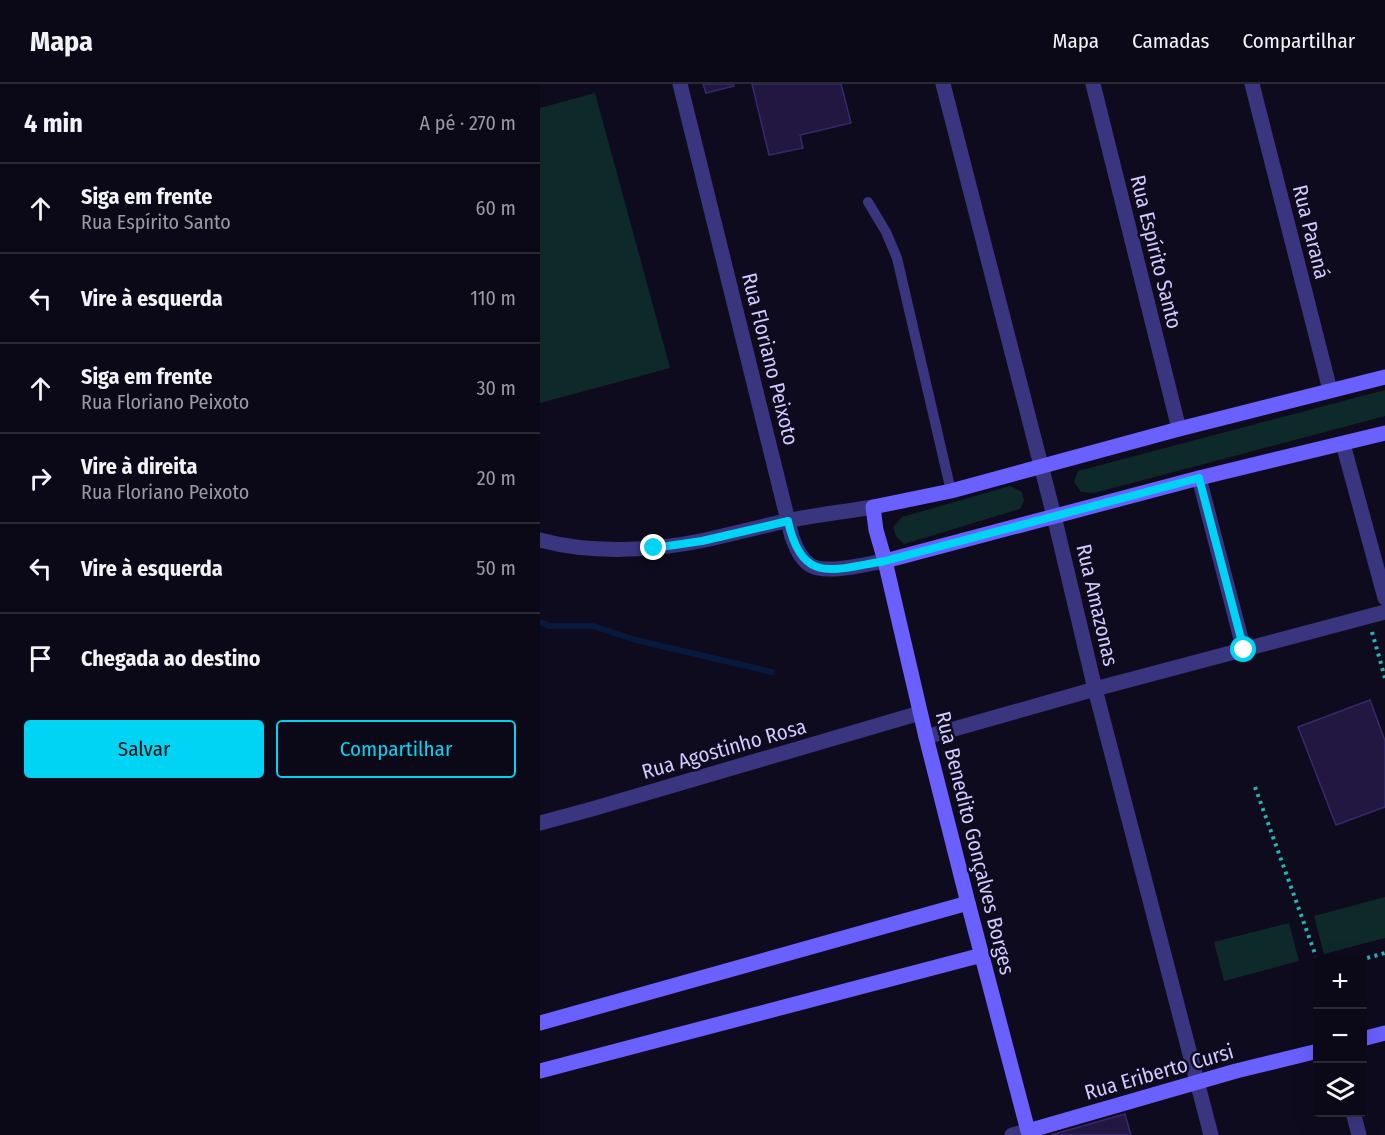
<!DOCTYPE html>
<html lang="pt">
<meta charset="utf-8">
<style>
body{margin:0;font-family:"Fira Sans Condensed",sans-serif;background:#191624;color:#f1f3f6}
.controls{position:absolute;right:18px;bottom:18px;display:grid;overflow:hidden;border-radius:6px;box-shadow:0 6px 24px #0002}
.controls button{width:54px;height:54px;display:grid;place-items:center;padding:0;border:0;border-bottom:2px solid #2b2936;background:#0b0817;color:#f1f3f6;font:30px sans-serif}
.stop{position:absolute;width:18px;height:18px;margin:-14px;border:4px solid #00d4f4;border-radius:50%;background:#fff}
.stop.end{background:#00d4f4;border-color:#fff;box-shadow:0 2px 6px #0008}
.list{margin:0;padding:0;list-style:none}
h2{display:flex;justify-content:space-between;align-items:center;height:78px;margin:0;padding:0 24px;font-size:26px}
h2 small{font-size:20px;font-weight:400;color:#9a9aa1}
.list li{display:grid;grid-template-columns:39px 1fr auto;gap:18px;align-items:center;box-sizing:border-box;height:90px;padding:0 24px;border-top:2px solid #2b2936}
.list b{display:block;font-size:22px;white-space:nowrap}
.list p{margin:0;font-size:20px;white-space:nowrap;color:#9a9aa1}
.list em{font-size:20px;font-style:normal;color:#9a9aa1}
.actions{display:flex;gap:12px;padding:18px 24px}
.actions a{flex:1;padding:14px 0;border:2px solid #00d4f4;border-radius:6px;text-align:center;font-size:21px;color:#00d4f4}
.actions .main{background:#00d4f4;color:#111}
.icon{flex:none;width:33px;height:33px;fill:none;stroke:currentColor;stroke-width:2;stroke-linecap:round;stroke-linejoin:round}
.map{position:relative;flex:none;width:845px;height:1051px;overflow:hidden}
header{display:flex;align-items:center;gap:36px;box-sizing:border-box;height:84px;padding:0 30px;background:#0b0817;border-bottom:2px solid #2b2936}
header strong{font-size:28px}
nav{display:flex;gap:33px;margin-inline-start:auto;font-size:21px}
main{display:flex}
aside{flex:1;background:#0b0817}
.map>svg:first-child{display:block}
</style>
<header>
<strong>Mapa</strong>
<nav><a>Mapa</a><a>Camadas</a><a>Compartilhar</a></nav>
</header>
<main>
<aside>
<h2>4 min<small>A pé · 270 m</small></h2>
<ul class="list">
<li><svg class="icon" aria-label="ahead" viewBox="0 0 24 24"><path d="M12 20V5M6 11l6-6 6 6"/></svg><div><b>Siga em frente</b><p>Rua Espírito Santo</p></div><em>60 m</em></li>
<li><svg class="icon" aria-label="left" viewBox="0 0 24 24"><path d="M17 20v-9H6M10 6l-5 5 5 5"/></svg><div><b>Vire à esquerda</b></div><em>110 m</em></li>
<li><svg class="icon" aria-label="ahead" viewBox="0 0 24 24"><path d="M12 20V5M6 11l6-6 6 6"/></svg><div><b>Siga em frente</b><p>Rua Floriano Peixoto</p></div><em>30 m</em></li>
<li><svg class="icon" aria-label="right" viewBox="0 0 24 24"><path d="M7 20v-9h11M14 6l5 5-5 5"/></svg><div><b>Vire à direita</b><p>Rua Floriano Peixoto</p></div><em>20 m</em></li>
<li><svg class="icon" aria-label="left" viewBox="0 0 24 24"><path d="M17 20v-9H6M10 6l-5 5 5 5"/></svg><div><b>Vire à esquerda</b></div><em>50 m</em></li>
<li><svg class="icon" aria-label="arrive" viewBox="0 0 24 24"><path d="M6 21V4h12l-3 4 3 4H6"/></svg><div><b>Chegada ao destino</b></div></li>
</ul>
<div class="actions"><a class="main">Salvar</a><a>Compartilhar</a></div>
</aside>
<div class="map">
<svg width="845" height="1051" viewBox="0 0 845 1051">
<rect width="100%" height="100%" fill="#0f0b1f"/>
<g fill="#0e2929">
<polygon points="55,9 130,284 0,319 0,24"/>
<polygon points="845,306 845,332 554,409 541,408 534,398 538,387"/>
<polygon points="470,402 482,408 484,417 480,425 364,460 356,452 353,443 362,433"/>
<polygon points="845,813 845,854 784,870 774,832"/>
<polygon points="749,839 759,877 684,897 674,858"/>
</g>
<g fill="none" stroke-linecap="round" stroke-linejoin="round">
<polyline stroke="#07193c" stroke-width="6" points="0,538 9,542 53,542 96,556 232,588"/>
</g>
<g fill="#211740" stroke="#38286d" stroke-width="1.5">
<polygon points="163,0 193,0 194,2 166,9"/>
<polygon points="212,0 301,0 311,39 260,51 263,64 229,71"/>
<polygon points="830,616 845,657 845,723 796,741 758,643"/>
<polygon points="585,1030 591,1051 511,1051"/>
</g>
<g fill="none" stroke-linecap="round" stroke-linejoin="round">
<g stroke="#29b3af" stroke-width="4" stroke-dasharray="3 4.5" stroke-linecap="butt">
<polyline points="832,548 845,594"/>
<polyline points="715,703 778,878"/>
<polyline points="820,876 845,869"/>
</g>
<polyline stroke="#3a357f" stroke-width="10" points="328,118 346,148 357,174 411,407"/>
<g stroke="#3a357f" stroke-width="15">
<path d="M140 0 252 453C256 463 260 474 270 481 286 491 326 480 345 477"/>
<polyline points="403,0 514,432 555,605 671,1051"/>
<polyline points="553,0 639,345"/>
<polyline points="712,0 790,306"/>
<polyline points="803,360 845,514"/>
<polyline points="659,394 704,566"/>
<path d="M0 456C51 470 113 467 165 456 192 450 219 443 246 437 274 431 304 428 333 423"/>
<polyline points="386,653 555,605 845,528"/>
<polyline points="0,739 52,725 380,629"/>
<polyline points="813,1028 819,1051"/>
<polyline points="472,1051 488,1047 490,1051"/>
</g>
<g stroke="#6960ff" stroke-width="15">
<polyline points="345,477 659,394 845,349"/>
<polyline points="0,939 428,819"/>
<polyline points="822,955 845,949"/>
<polyline points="778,967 696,987 488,1047 428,819 386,653 345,477 336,446 333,423 411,407 639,345 845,293"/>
<polyline points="0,987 442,871"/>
</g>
</g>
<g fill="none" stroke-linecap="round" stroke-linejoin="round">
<path stroke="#00d4f4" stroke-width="8" d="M114 464 162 457 248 437C262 502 294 485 345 477L659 394 704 566"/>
</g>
<g text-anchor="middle" stroke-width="5" stroke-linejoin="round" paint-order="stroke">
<g font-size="21" fill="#d1c9ff" stroke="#0f0b1f">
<text transform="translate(771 148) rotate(76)" y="7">Rua Paraná</text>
<text transform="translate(616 168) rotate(76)" y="7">Rua Espírito Santo</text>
<text transform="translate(230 275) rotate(76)" y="7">Rua Floriano Peixoto</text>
<text transform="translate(557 521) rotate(77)" y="7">Rua Amazonas</text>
<text transform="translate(184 665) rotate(-16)" y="7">Rua Agostinho Rosa</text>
<text transform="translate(435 759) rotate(76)" y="7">Rua Benedito Gonçalves Borges</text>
<text transform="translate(619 988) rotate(-16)" y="7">Rua Eriberto Cursi</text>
</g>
</g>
</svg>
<div class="controls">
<button>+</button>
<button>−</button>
<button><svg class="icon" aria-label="layers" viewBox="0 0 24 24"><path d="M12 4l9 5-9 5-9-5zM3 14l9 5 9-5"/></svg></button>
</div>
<div class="stop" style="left:704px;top:566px"></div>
<div class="stop end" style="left:114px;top:464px"></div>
</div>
</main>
